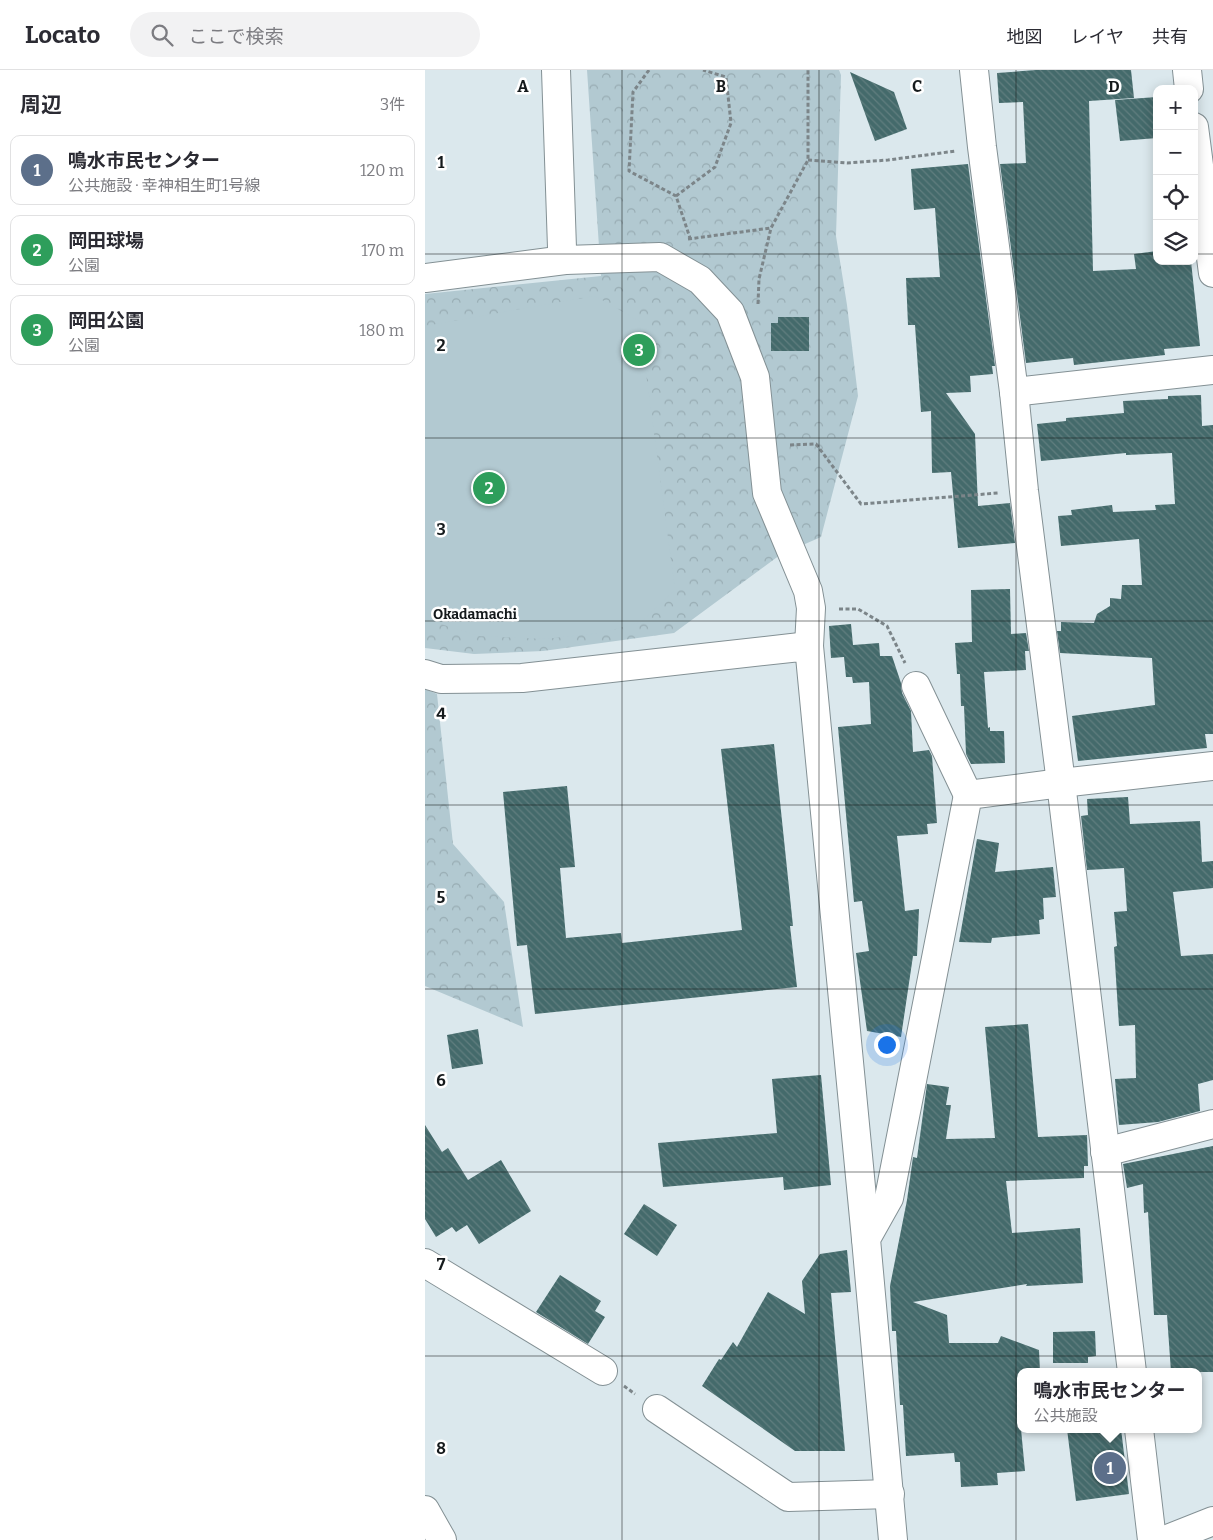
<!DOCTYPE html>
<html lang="ja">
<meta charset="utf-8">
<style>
body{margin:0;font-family:Bitter,"Noto Sans JP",serif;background:#f2f2f3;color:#2b2b33}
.controls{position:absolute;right:15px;top:15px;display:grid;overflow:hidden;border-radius:10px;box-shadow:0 2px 12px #0003}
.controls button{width:45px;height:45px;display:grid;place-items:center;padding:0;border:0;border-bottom:1px solid #e1e1e2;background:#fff;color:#2b2b33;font:25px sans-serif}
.you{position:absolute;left:461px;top:974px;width:18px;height:18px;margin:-12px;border:4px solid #fff;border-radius:50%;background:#1a73e8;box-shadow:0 0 0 8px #1a73e833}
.badge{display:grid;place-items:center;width:32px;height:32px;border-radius:50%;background:#808029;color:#fff;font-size:16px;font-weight:700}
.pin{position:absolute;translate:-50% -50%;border:2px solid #fff;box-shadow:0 1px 5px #0006}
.popup{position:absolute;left:592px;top:1298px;width:185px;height:65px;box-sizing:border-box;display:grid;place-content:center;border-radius:10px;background:#fff;filter:drop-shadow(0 1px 4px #0005);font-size:16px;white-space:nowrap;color:#7c7c81}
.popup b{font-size:19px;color:#2b2b33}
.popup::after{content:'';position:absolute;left:50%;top:100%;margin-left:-10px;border:10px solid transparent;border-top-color:#fff}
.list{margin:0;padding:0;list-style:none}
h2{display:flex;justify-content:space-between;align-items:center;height:65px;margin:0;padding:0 20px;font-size:21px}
h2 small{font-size:16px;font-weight:400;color:#7c7c81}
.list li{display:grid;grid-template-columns:32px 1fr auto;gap:15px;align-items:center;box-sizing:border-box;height:70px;margin:0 10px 10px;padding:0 10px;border:1px solid #e1e1e2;border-radius:10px}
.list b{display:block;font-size:19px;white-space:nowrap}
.list p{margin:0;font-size:16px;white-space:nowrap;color:#7c7c81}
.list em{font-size:16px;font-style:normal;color:#7c7c81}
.icon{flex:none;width:28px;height:28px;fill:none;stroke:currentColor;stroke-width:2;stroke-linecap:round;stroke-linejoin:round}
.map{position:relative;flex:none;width:788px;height:1470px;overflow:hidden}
header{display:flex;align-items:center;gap:30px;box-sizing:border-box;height:70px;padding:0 25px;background:#fff;border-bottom:1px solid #e1e1e2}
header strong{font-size:24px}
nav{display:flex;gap:28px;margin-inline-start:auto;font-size:18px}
.search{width:350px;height:45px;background:#f2f2f3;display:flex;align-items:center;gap:12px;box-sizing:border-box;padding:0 18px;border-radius:28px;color:#7c7c81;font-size:19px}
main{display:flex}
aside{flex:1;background:#fff}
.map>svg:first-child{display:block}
</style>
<header>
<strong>Locato</strong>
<div class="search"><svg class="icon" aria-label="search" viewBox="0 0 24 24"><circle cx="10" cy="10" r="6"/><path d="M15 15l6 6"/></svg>ここで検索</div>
<nav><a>地図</a><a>レイヤ</a><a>共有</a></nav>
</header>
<main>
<aside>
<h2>周辺<small>3件</small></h2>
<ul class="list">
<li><span class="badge" style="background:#5c6f8a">1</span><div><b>鳴水市民センター</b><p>公共施設 · 幸神相生町1号線</p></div><em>120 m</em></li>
<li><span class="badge" style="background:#2e9e5b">2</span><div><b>岡田球場</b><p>公園</p></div><em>170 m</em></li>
<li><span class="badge" style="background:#2e9e5b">3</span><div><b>岡田公園</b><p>公園</p></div><em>180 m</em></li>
</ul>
</aside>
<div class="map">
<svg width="788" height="1470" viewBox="0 0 788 1470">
<defs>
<pattern id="forest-crowns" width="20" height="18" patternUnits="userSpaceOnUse" patternTransform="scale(1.25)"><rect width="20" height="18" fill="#b2c9d1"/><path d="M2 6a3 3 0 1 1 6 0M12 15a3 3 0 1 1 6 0" fill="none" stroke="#98acb3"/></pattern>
<pattern id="building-back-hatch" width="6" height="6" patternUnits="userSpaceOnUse" patternTransform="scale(1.25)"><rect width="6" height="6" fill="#446a6b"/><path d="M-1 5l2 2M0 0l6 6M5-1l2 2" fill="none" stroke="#617e7f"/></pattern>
</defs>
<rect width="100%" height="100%" fill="#dbe8ed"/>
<g fill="url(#forest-crowns)">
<polygon points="162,0 414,0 416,5 411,166 422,235 433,326 396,467 355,485 249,563 118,581 49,584 0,578 0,224 176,206"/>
<polygon points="0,619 12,624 28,774 79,832 98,957 0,916"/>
</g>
<polygon fill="#b2c9d1" points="170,226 214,251 250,520 216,552 176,563 119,569 54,566 0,549 0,256"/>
<g fill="url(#building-back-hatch)">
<polygon points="611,0 706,0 709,28 664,31 668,201 711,199 709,184 732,181 732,191 766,191 775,276 739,279 740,285 649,295 648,288 601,293 575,94 601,93 598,32 574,33 572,3"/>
<polygon points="425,2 469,22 482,59 450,71"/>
<polygon points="732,27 732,68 695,71 690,30"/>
<polygon points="543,94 570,296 567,296 568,304 545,306 546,322 521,323 550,364 553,436 585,433 590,473 533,478 526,402 507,403 506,341 496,342 490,255 483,255 481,208 515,207 510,138 489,140 486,99"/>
<polygon points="353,247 384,247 384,281 346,281 346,253 353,253"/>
<polygon points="776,325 777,356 788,355 788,664 780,664 782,678 653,691 647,646 730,635 727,588 635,583 632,561 636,561 636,552 669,553 672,544 685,536 685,528 696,529 697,515 717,515 714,469 636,476 633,446 647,445 646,440 687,435 688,442 731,440 730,435 750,434 747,383 701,385 701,383 616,391 612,354 641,351 641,348 699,343 698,331 743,329 743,326"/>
<polygon points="585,519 586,564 601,563 604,581 600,581 601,600 559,602 563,658 565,657 565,661 579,661 580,693 546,694 541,684 539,636 536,636 535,604 532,604 530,573 547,572 546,520"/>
<polygon points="426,554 428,575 454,573 455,586 467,586 476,613 477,623 486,641 488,682 504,680 507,686 512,753 502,754 503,764 472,766 480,841 494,839 492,886 488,886 476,967 442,961 431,883 444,881 437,831 429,832 413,657 446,654 444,612 428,613 427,607 421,607 419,587 406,588 404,556"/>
<polygon points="349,674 368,856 365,856 372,917 110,944 102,875 92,876 78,722 142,716 150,797 135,798 141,868 196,863 197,873 317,860 296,679"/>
<polygon points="703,727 705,754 775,751 777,792 788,791 788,818 748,822 756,886 788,884 788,1010 773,1014 775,1041 733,1052 694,1055 690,1009 711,1008 710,955 694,956 689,877 692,876 689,842 702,841 699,798 662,800 656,746 663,745 662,729"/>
<polygon points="552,769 574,773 570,802 628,797 631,827 618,828 619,849 614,850 615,864 567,868 566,873 534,872"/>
<polygon points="603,954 613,1067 662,1065 663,1096 659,1096 659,1108 581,1111 587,1163 655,1158 658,1213 601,1216 602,1214 488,1232 522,1245 524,1273 573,1273 576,1266 614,1280 615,1302 596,1302 596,1359 600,1401 572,1403 573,1415 536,1417 535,1392 530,1392 529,1383 481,1386 478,1335 475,1335 471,1261 467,1261 465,1216 482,1130 488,1087 492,1088 502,1014 524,1017 521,1035 526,1035 521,1069 570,1068 560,957"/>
<polygon points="53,959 58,994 27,999 22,965"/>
<polygon points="396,1005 406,1115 359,1120 358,1107 238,1117 233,1073 352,1063 347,1009"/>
<polygon points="0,1055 17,1082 23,1078 43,1110 76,1090 106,1141 54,1174 42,1155 31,1162 27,1157 11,1167 0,1149"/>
<polygon points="788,1076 788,1302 746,1302 742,1245 729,1245 723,1142 719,1143 718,1114 702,1118 698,1094"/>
<polygon points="219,1134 252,1155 232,1186 199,1164"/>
<polygon points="422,1180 426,1222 406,1223 420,1381 370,1381 277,1316 294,1289 296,1290 308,1272 312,1277 343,1222 380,1244 377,1211 395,1184"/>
<polygon points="135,1205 176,1231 170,1241 180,1247 163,1274 111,1242"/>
<polygon points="670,1261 671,1286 663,1287 663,1293 628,1293 628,1262"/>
<polygon points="642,1359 696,1359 704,1424 651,1431"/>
</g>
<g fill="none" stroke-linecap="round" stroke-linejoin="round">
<defs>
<g id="street">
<polyline points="131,0 137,178 140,190"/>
<polyline points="549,0 557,77 589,322 599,421 636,713 707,1302"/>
<polyline points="0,208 140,190 235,187 275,210 305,242 330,307 342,423 383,521 386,538 384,576"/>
<polyline points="589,322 788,300"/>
<polyline points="0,604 16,609 97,608 384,576 441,1169"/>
<polyline points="491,616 543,725"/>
<polyline points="680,1082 788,1054"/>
<polyline points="0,1193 178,1301"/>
<polyline points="232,1339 363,1427 465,1424"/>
<polyline points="714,1359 727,1470"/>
<polyline points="468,1470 441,1169 464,1128 543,725 636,713"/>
</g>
<g id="secondary">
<polyline points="762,0 764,19"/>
<polyline points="769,57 788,203"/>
<polyline points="636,713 788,696"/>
<polyline points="0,1440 17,1470"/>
<polyline points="740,1470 788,1451"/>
</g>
</defs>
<use href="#street" stroke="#839094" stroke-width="30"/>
<use href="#secondary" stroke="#839094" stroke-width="30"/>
<g stroke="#7c8589" stroke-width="3" stroke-dasharray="4 2.5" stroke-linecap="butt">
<polyline points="224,0 208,22 204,101 251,126 265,168"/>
<polyline points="383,90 422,93 463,90 531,81"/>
<polyline points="251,126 290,97 306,53 301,7 278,0"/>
<polyline points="263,169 346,158"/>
<polyline points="333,234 334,209 346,158 383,90 383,0"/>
<polyline points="365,375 391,374 436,434 573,423"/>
<polyline points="414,539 433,539 462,556 480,593"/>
<polyline points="199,1316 210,1324"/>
</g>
<use href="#street" stroke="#fff" stroke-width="28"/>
<use href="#secondary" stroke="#fff" stroke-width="28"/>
</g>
<path fill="none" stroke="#151a1c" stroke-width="1" stroke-opacity="0.55" d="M197 0V1470M394 0V1470M591 0V1470M0 184H732M769 184H788M0 368H788M0 551H788M0 735H788M0 919H788M0 1102H788M0 1286H788"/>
<g text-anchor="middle" stroke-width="5" stroke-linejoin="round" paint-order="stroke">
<g font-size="14" font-weight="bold" fill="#151a1c" stroke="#fff">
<text x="50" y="549">Okadamachi</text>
</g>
</g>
<g font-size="16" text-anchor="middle" font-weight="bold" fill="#151a1c" stroke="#fff" stroke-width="5" stroke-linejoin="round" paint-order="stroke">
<text x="98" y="22">A</text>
<text x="296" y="22">B</text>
<text x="492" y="22">C</text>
<text x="689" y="22">D</text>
<text x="16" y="98">1</text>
<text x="16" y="281">2</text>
<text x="16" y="465">3</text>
<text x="16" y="649">4</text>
<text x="16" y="833">5</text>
<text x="16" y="1016">6</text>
<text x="16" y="1200">7</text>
<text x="16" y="1384">8</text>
</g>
</svg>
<div class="controls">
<button>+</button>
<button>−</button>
<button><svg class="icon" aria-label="locate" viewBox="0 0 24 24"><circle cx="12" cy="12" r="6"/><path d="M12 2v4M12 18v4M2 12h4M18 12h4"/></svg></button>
<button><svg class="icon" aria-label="layers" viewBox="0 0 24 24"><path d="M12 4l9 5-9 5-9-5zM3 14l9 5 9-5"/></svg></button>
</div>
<div class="you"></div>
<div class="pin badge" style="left:685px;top:1398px;background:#5c6f8a">1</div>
<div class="popup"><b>鳴水市民センター</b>公共施設</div>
<div class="pin badge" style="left:64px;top:418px;background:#2e9e5b">2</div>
<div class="pin badge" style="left:214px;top:280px;background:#2e9e5b">3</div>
</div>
</main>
